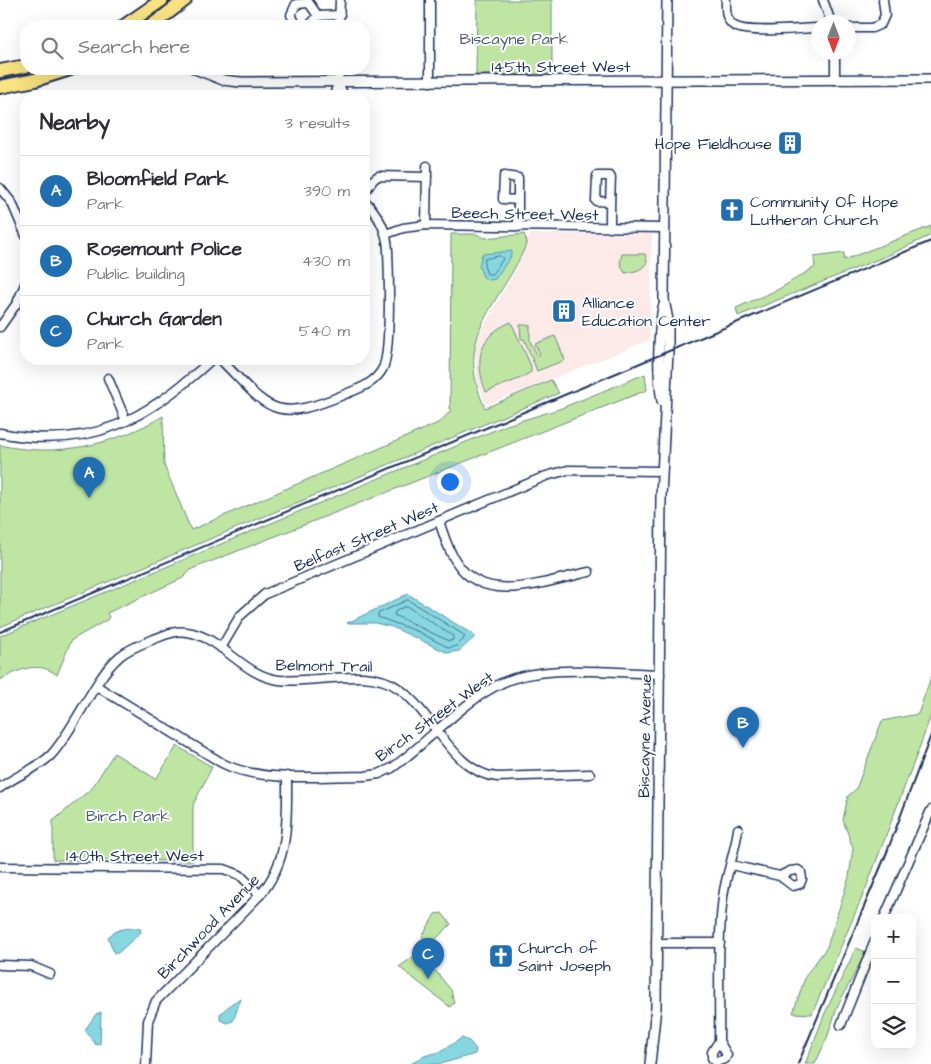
<!DOCTYPE html>
<meta charset="utf-8">
<style>
body{margin:0;font-family:"Architects Daughter",sans-serif;background:#f7f7f7;color:#2b2b33}
.controls{position:absolute;right:15px;bottom:15px;display:grid;overflow:hidden;border-radius:10px;box-shadow:0 5px 20px #0002}
.controls button{width:45px;height:45px;display:grid;place-items:center;padding:0;border:0;border-bottom:1px solid #e1e1e2;background:#fff;color:#2b2b33;font:25px sans-serif}
.compass{position:absolute;left:811px;top:15px;width:45px;height:45px;border-radius:50%;background:#fff;box-shadow:0 5px 20px #0002;rotate:180deg}
.you{position:absolute;left:449px;top:481px;width:18px;height:18px;margin:-12px;border:4px solid #fff;border-radius:50%;background:#1a73e8;box-shadow:0 0 0 8px #1a73e833}
.badge{display:grid;place-items:center;width:32px;height:32px;border-radius:50%;background:#1f6fb2;color:#fff;font-size:16px;font-weight:700}
.pin{position:absolute;translate:-50% -41px;filter:drop-shadow(0 1px 2px #0008)}
.pin::after{content:'';position:absolute;top:26px;width:18px;height:15px;background:inherit;clip-path:polygon(0 0,100% 0,50% 100%)}
.list{margin:0;padding:0;list-style:none}
h2{display:flex;justify-content:space-between;align-items:center;height:65px;margin:0;padding:0 20px;font-size:21px}
h2 small{font-size:16px;font-weight:400;color:#7c7c81}
.list li{display:grid;grid-template-columns:32px 1fr auto;gap:15px;align-items:center;box-sizing:border-box;height:70px;padding:0 20px;border-top:1px solid #e1e1e2}
.list b{display:block;font-size:19px;white-space:nowrap}
.list p{margin:0;font-size:16px;white-space:nowrap;color:#7c7c81}
.list em{font-size:16px;font-style:normal;color:#7c7c81}
.icon{flex:none;width:28px;height:28px;fill:none;stroke:currentColor;stroke-width:2;stroke-linecap:round;stroke-linejoin:round}
.map{position:relative;flex:none;width:931px;height:1064px;overflow:hidden}
.search{position:absolute;background:#fff;box-shadow:0 5px 20px #0002;left:20px;top:20px;width:350px;height:55px;display:flex;align-items:center;gap:12px;box-sizing:border-box;padding:0 18px;border-radius:20px;color:#7c7c81;font-size:19px}
.panel{position:absolute;background:#fff;box-shadow:0 5px 20px #0002;left:20px;top:90px;width:350px;height:275px;border-radius:20px}
.map>svg:first-child{display:block}
</style>
<div class="map">
<svg width="931" height="1064" viewBox="0 0 931 1064">
<rect width="100%" height="100%" fill="#fff"/>
<filter id="ink" filterUnits="userSpaceOnUse"><feTurbulence type="fractalNoise" baseFrequency=".02" numOctaves="2"/><feDisplacementMap in="SourceGraphic" scale="10" xChannelSelector="R" yChannelSelector="G"/><feConvolveMatrix kernelMatrix="1 2 1 2 8 2 1 2 1" color-interpolation-filters="sRGB"/></filter>
<g filter="url(#ink)">
<polygon fill="#fceae9" points="530,234 652,234 650,340 486,405 477,382 475,349 478,336 517,267"/>
<g fill="#bee6a2" stroke="#6c8a80">
<polygon points="477,0 552,0 552,74 476,75"/>
<polygon points="931,226 931,235 891,254 738,316 736,308 779,289 815,267 814,257 844,253 844,260"/>
<path d="M451 234H476L485 238 524 234 527 242C502 305 451 333 485 408L551 380 559 393 0 627V445C56 458 115 445 163 416L164 465 191 530 438 423 450 412Z"/>
<path d="M622 254H645L647 261C643 271 635 271 625 273L620 263Z"/>
<path d="M511 322 531 366V372L521 378 486 392C474 360 478 336 511 322Z"/>
<polygon points="520,325 530,325 530,341 538,356 540,354 535,344 555,336 565,360 537,371 524,339 521,339"/>
<path d="M645 374 647 390 192 569 183 578 107 613 109 617 107 620 75 638 71 641 57 675C38 660 19 670 0 680V636L507 425 559 409Z"/>
<polygon points="931,677 931,715 920,746 866,888 812,1014 793,1013 806,975 827,947 849,877 853,848 843,820 848,796 856,789 882,721 918,714"/>
<polygon points="177,746 212,767 193,805 193,861 53,860 53,821 92,788 114,753 156,779"/>
<polygon points="442,913 451,924 431,944 422,937 435,914"/>
<polygon points="856,948 866,952 838,1005 827,1038 815,1064 805,1064 825,1013"/>
<polygon points="420,952 451,990 454,1003 450,1007 399,967"/>
</g>
<g fill="#86d7df" stroke="#5b94ab">
<polygon points="512,251 510,258 495,279 490,280 483,277 479,266 482,254"/>
<polygon points="408,594 472,634 475,637 459,651 448,653 392,627 375,623 347,623"/>
<path d="M140 928 141 932 118 953H114L108 937C118 928 127 928 140 928Z"/>
<polygon points="241,999 233,1021 227,1023 220,1020 220,1014 232,1003"/>
<polygon points="101,1012 100,1044 96,1045 85,1030 96,1014"/>
<polygon points="462,1038 469,1041 476,1049 475,1054 440,1064 411,1064 424,1056 440,1052"/>
</g>
<g fill="none" stroke-linecap="round" stroke-linejoin="round">
<g stroke="#467292" stroke-width="1">
<polygon points="500,256 503,259 492,274 487,274 484,266 485,259"/>
<polygon points="408,600 464,635 464,639 456,646 449,648 419,632 378,617 378,614"/>
<polygon points="404,607 408,607 453,636 453,640 449,641 394,615 395,612"/>
</g>
<defs>
<g id="minor">
<path d="M726 0C726 9 725 19 733 25 745 35 801 28 818 28"/>
<polyline points="823,0 831,22"/>
<polyline points="318,16 340,15"/>
<polyline points="300,26 296,24 291,15 296,4 309,3 318,16"/>
<polyline points="309,26 318,16"/>
<polyline points="339,26 340,0"/>
<polyline points="848,28 872,28 881,24 885,15 883,0"/>
<polyline points="835,52 835,80"/>
<polyline points="338,82 344,96"/>
<polyline points="430,82 430,0"/>
<polyline points="334,96 338,82 339,69"/>
<polyline points="0,188 12,203 26,236"/>
<polyline points="364,193 373,180 378,176 427,177"/>
<polyline points="426,225 427,166"/>
<polyline points="518,227 518,178 504,176 503,199 518,200"/>
<path d="M610 228C610 211 610 195 611 178L610 176H597L596 201 610 202"/>
<polyline points="386,234 403,228 426,225 665,228"/>
<polyline points="0,327 17,303 26,282"/>
<path d="M220 359C268 407 271 425 343 395 358 389 375 384 383 368 391 352 389 273 388 250 387 230 378 214 364 200"/>
<polyline points="108,378 126,421"/>
<path d="M0 433C91 451 148 419 212 359"/>
<path d="M439 521C444 535 448 551 457 563 486 607 548 580 589 572"/>
<polyline points="221,648 240,616 265,594 546,476 568,470 662,471"/>
<path d="M98 687 222 763C259 783 322 776 365 776L379 774 392 768C427 743 456 708 494 687 536 662 611 673 660 674"/>
<path d="M0 788C16 775 36 770 51 755 76 728 93 679 120 656 130 648 142 644 154 639 165 635 175 630 187 632 222 637 243 676 279 680 316 684 367 666 398 688 432 711 453 773 497 777L590 774"/>
<polyline points="731,865 780,876 793,886 800,884 802,879 801,872 798,870 790,871 780,876"/>
<polyline points="0,867 224,869 240,875 260,895"/>
<polyline points="884,918 931,810"/>
<polyline points="656,943 720,943"/>
<polyline points="0,965 31,966 50,974"/>
<polyline points="841,1025 875,940"/>
<path d="M719 1041 712 1052V1058L716 1062 725 1059 727 1055 719 1041C720 994 717 945 723 897 726 874 735 853 738 829"/>
<path d="M146 1064 148 1021 156 1001 260 895C290 860 287 819 287 776"/>
</g>
<g id="tertiary">
<polyline points="195,69 223,80 240,82 931,79"/>
<path d="M662 401C657 372 658 336 663 307"/>
<polyline points="650,1064 656,1007 661,497 668,352 668,320 664,300 667,0"/>
</g>
<g id="trunk">
<polyline points="124,26 162,0"/>
<polyline points="151,26 185,0"/>
<polyline points="0,71 26,66"/>
<polyline points="0,87 35,80 70,69"/>
</g>
</defs>
<use href="#minor" stroke="#1b2f5e" stroke-width="11"/>
<use href="#tertiary" stroke="#1b2f5e" stroke-width="12"/>
<use href="#trunk" stroke="#1b2f5e" stroke-width="16"/>
<use href="#minor" stroke="#fff" stroke-width="8"/>
<use href="#tertiary" stroke="#fff" stroke-width="9"/>
<use href="#trunk" stroke="#f8e281" stroke-width="12"/>
<g stroke="#1b2f5e" stroke-width="2">
<polyline points="0,632 931,241"/>
<polyline points="798,1064 887,852 931,735"/>
</g>
</g>
</g>
<defs>
<symbol id="building-square" viewBox="-11 -11 22 22"><rect x="-9" y="-9" width="18" height="18" rx="4" fill="#1f6fb2" stroke="#fff"/><path d="M-4-6H4V6H1V3H-1V6H-4ZM-2.5-4.3h1.7v1.8h-1.7ZM.8-4.3h1.7v1.8H.8ZM-2.5-1h1.7V.8h-1.7ZM.8-1h1.7V.8H.8Z" fill="#fff"/></symbol>
<symbol id="church-square" viewBox="-11 -11 22 22"><rect x="-9" y="-9" width="18" height="18" rx="4" fill="#1f6fb2" stroke="#fff"/><path d="M-1.2-6h2.4v3.5h3.3v2.4h-3.3V6h-2.4V-.1h-3.3v-2.4h3.3Z" fill="#fff"/></symbol>
</defs>
<g fill-rule="evenodd">
<use href="#building-square" x="776" y="129" width="28" height="28"/>
<use href="#church-square" x="718" y="196" width="28" height="28"/>
<use href="#building-square" x="550" y="297" width="28" height="28"/>
<use href="#church-square" x="487" y="942" width="28" height="28"/>
</g>
<g text-anchor="middle" stroke-width="4" stroke-linejoin="round" paint-order="stroke">
<g font-size="16" fill="#445d6f" stroke="#fff">
<text x="514" y="44">Biscayne Park</text>
<text x="128" y="821">Birch Park</text>
</g>
<g font-size="16" fill="#1b2f5e" stroke="#fff">
<text x="561" y="72">145th Street West</text>
<text transform="translate(525 213) rotate(1)" y="6">Beech Street West</text>
<text transform="translate(366 536) rotate(-23)" y="6">Belfast Street West</text>
<text transform="translate(324 665) rotate(1)" y="6">Belmont Trail</text>
<text transform="translate(434 716) rotate(-36)" y="6">Birch Street West</text>
<text transform="translate(644 736) rotate(-89)" y="6">Biscayne Avenue</text>
<text x="135" y="861">140th Street West</text>
<text transform="translate(208 926) rotate(-46)" y="6">Birchwood Avenue</text>
</g>
<g font-size="16" fill="#1b2f5e" stroke="#fff" text-anchor="start">
<text x="772" y="149" text-anchor="end">Hope Fieldhouse</text>
<text x="750" y="207">Community Of Hope<tspan x="750" dy="18">Lutheran Church</tspan></text>
<text x="582" y="308">Alliance<tspan x="582" dy="18">Education Center</tspan></text>
<text x="518" y="953">Church of<tspan x="518" dy="18">Saint Joseph</tspan></text>
</g>
</g>
</svg>
<div class="controls">
<button>+</button>
<button>−</button>
<button><svg class="icon" aria-label="layers" viewBox="0 0 24 24"><path d="M12 4l9 5-9 5-9-5zM3 14l9 5 9-5"/></svg></button>
</div>
<svg class="compass" viewBox="-18 -18 36 36"><path d="M0-13l5 13h-10z" fill="#e53935"/><path d="M0 13l5-13h-10z" fill="#7c7c81"/></svg>
<div class="you"></div>
<div class="pin badge" style="left:89px;top:498px">A</div>
<div class="pin badge" style="left:743px;top:748px">B</div>
<div class="pin badge" style="left:428px;top:979px">C</div>
<div class="search"><svg class="icon" aria-label="search" viewBox="0 0 24 24"><circle cx="10" cy="10" r="6"/><path d="M15 15l6 6"/></svg>Search here</div>
<section class="panel">
<h2>Nearby<small>3 results</small></h2>
<ul class="list">
<li><span class="badge">A</span><div><b>Bloomfield Park</b><p>Park</p></div><em>390 m</em></li>
<li><span class="badge">B</span><div><b>Rosemount Police</b><p>Public building</p></div><em>430 m</em></li>
<li><span class="badge">C</span><div><b>Church Garden</b><p>Park</p></div><em>540 m</em></li>
</ul>
</section>
</div>
